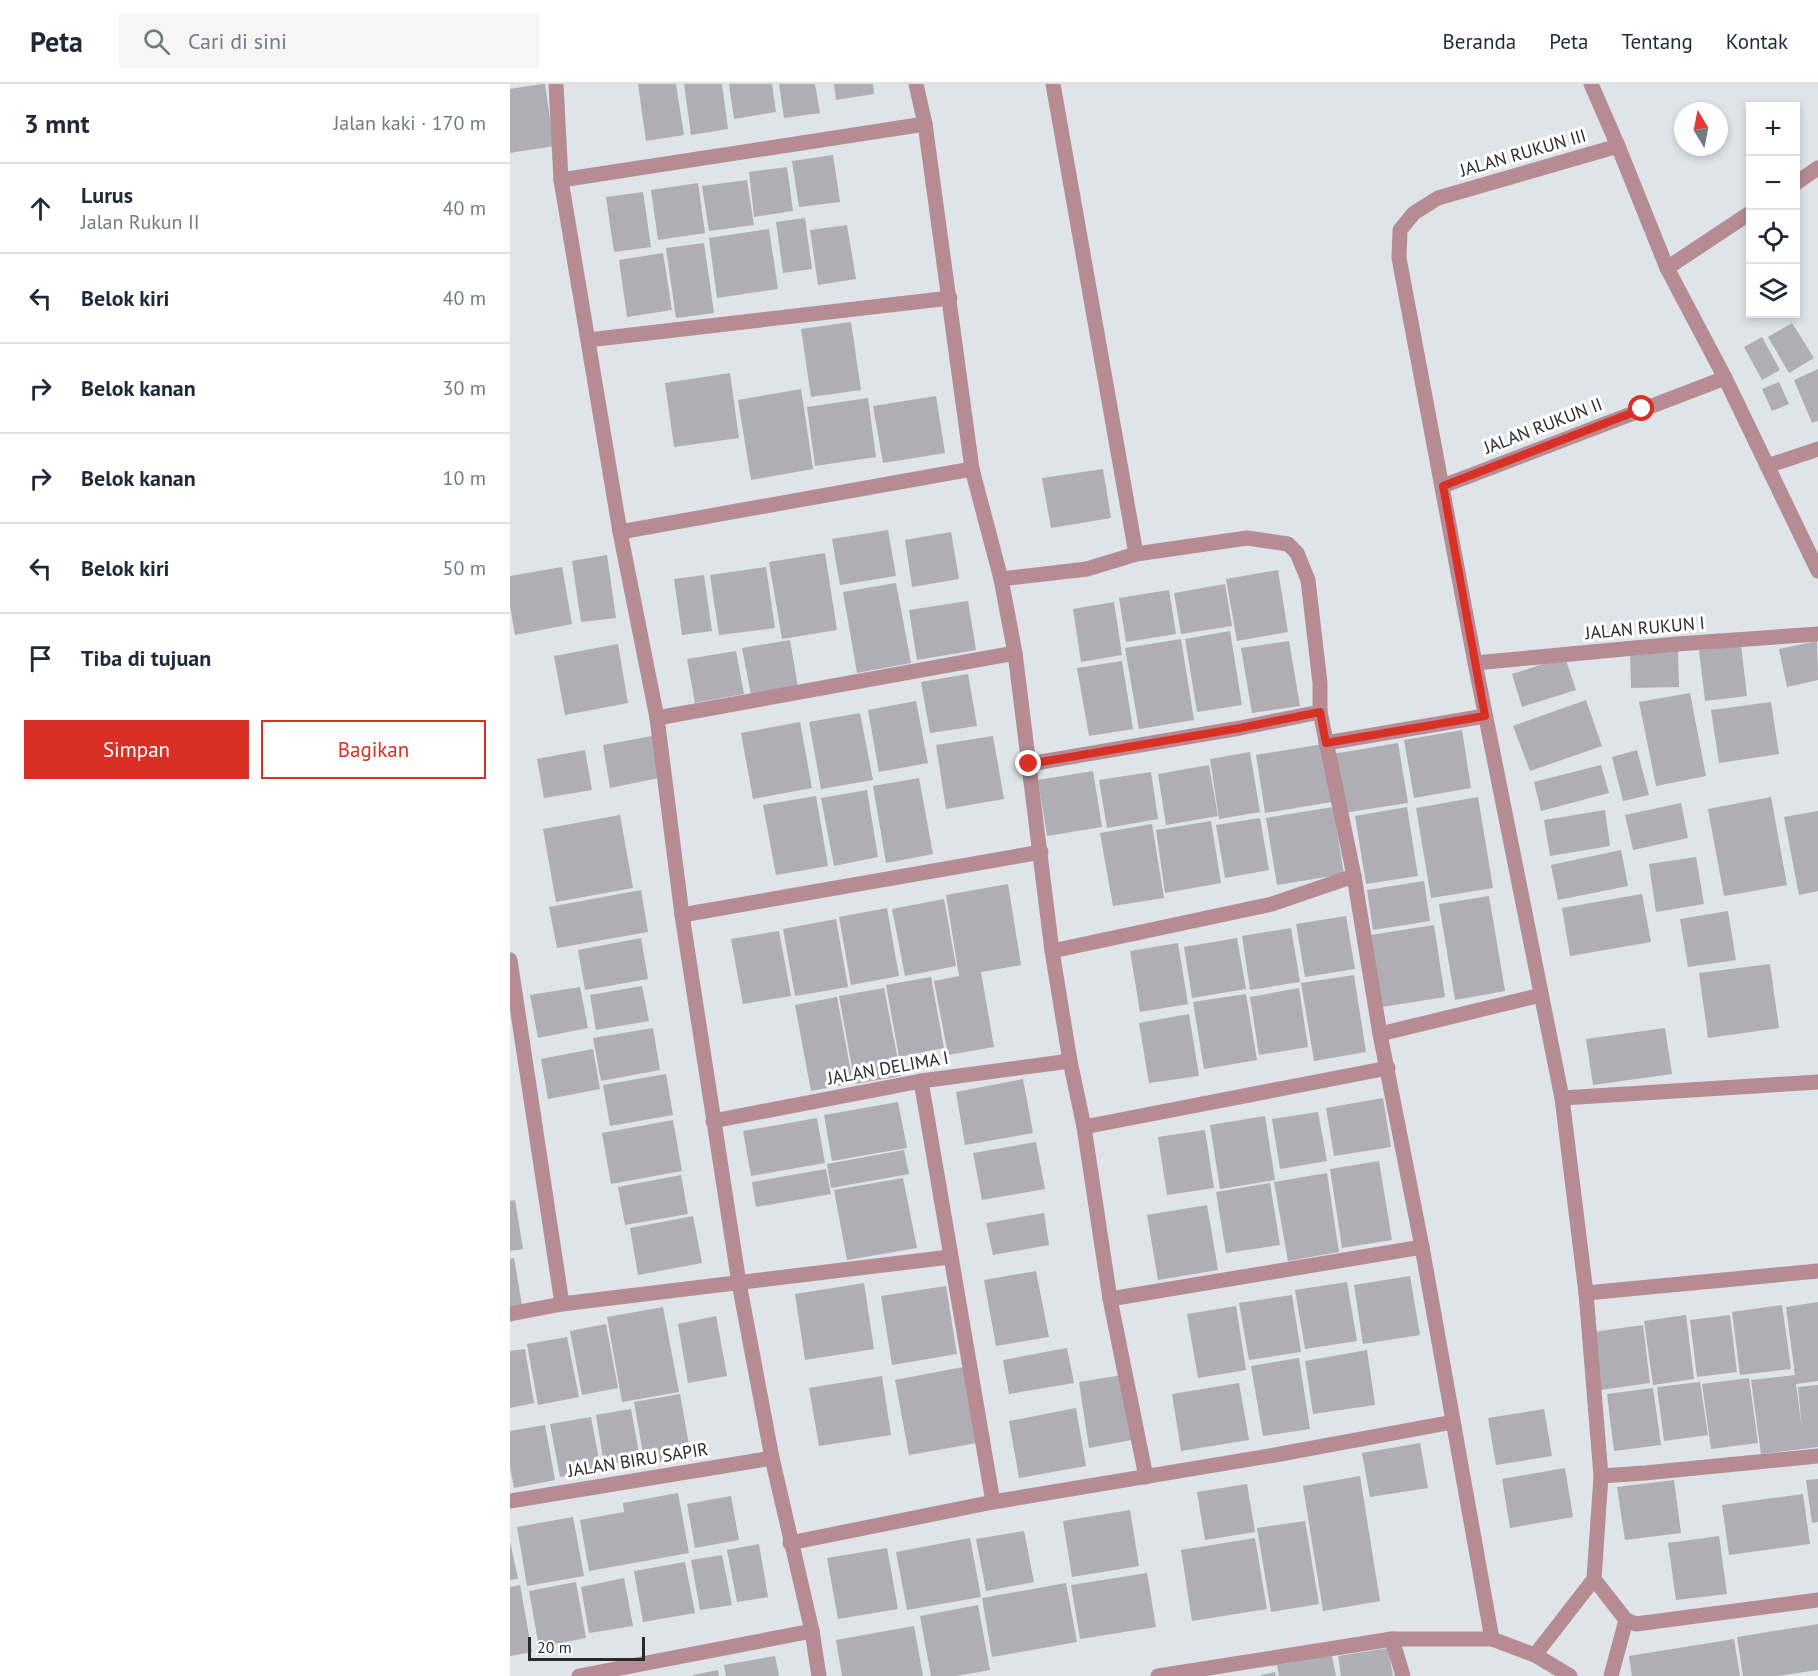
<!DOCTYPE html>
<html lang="id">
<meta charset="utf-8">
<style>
body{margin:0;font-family:"PT Sans",sans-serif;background:#f6f6f7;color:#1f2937}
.controls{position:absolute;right:18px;top:18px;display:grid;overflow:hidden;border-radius:0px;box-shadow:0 3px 9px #0003}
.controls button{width:54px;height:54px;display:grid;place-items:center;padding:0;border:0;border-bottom:2px solid #e0e1e3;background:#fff;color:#1f2937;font:30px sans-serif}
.compass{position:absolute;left:1164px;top:18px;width:54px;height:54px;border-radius:50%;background:#fff;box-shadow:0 3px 9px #0003;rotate:350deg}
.scale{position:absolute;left:18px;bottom:15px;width:117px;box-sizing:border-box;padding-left:6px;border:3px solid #282a2c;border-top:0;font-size:16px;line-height:21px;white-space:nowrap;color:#282a2c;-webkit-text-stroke:4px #fff;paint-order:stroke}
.stop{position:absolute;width:18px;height:18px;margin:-14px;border:4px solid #d93025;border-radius:50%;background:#fff}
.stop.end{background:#d93025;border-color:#fff;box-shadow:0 2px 6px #0008}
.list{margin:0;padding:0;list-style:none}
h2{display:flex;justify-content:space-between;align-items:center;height:78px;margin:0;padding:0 24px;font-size:26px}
h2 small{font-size:20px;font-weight:400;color:#747a83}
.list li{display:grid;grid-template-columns:39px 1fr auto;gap:18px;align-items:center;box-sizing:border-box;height:90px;padding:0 24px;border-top:2px solid #e0e1e3}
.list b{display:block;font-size:22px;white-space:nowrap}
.list p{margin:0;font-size:20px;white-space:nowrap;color:#747a83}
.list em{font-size:20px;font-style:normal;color:#747a83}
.actions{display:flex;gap:12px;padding:18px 24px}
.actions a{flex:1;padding:14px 0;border:2px solid #d93025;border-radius:0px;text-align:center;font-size:21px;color:#d93025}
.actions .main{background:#d93025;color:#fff}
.icon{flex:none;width:33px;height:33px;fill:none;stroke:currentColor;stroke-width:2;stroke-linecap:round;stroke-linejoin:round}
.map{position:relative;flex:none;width:1308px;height:1592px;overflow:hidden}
header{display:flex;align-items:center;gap:36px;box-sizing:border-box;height:84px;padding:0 30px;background:#fff;border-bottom:2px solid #e0e1e3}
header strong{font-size:28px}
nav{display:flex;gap:33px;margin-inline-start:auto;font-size:21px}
.search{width:420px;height:54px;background:#f6f6f7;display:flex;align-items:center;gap:15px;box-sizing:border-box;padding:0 21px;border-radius:0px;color:#747a83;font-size:22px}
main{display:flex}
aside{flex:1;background:#fff}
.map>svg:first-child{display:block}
</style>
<header>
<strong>Peta</strong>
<div class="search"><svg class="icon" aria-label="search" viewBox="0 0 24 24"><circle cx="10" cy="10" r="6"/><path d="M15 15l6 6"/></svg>Cari di sini</div>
<nav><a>Beranda</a><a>Peta</a><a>Tentang</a><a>Kontak</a></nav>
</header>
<main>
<aside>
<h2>3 mnt<small>Jalan kaki · 170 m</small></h2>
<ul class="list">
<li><svg class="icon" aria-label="ahead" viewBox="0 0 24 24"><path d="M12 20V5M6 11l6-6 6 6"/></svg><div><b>Lurus</b><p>Jalan Rukun II</p></div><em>40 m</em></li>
<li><svg class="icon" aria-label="left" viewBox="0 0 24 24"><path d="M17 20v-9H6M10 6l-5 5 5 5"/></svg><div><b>Belok kiri</b></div><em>40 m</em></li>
<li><svg class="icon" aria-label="right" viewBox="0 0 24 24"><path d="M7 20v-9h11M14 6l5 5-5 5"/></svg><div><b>Belok kanan</b></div><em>30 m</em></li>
<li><svg class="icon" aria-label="right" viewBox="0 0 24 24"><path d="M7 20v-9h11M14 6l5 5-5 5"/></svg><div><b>Belok kanan</b></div><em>10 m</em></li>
<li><svg class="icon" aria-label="left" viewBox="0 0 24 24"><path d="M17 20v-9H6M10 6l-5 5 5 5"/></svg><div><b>Belok kiri</b></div><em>50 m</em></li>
<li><svg class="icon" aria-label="arrive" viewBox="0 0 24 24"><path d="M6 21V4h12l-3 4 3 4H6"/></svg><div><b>Tiba di tujuan</b></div></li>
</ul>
<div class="actions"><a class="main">Simpan</a><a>Bagikan</a></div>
</aside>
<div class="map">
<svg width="1308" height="1592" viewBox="0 0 1308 1592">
<rect width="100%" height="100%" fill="#dee4e8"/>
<g fill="#afaeb4">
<polygon points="32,0 35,0 44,62 0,69 0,5"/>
<polygon points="128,0 166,0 174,51 136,57"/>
<polygon points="174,0 212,0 218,45 181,51"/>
<polygon points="219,0 262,0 266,28 224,35"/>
<polygon points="269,0 305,0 310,29 274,34"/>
<polygon points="324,0 363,0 364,10 326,16"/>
<polygon points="323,71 330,118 289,123 282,77"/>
<polygon points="277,83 283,127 244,133 239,88"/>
<polygon points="237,96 244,141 199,147 192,102"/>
<polygon points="188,99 195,149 148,156 141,106"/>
<polygon points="133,108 141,163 104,168 96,113"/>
<polygon points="295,134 302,185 273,189 266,138"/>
<polygon points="337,141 346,195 308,201 300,146"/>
<polygon points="259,145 268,205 207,214 199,154"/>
<polygon points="194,159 204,229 166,234 156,164"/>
<polygon points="153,169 162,226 117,233 109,176"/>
<polygon points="341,238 351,306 301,313 291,245"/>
<polygon points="1282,239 1304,274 1279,289 1258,253"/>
<polygon points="1252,253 1270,286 1252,296 1234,263"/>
<polygon points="1308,285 1308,337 1302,339 1284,296"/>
<polygon points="220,289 229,354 164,363 155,299"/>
<polygon points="1269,298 1279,320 1262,327 1252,305"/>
<polygon points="291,305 303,385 241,396 228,316"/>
<polygon points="426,312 435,369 373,379 363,322"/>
<polygon points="358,314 366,373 305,382 297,323"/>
<polygon points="593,385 601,434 541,444 532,394"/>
<polygon points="378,446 386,492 330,501 322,455"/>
<polygon points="441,448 449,495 402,503 395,456"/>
<polygon points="315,469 327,546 272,555 259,478"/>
<polygon points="97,471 106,534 71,538 62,477"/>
<polygon points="52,483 62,540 5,551 0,522 0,492"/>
<polygon points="256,483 265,544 209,551 200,491"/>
<polygon points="768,486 778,548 727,557 716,495"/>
<polygon points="194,491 202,547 172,551 164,495"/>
<polygon points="386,499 401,579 347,589 333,508"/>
<polygon points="715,500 722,542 671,550 664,509"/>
<polygon points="659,506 666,550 616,558 609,514"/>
<polygon points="458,517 466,566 407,576 399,526"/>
<polygon points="604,518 612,571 571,578 563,525"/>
<polygon points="720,547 732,621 687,628 675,555"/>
<polygon points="671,555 684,636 629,645 615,564"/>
<polygon points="280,556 288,603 241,611 232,564"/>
<polygon points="779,557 790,622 742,629 731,564"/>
<polygon points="1307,557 1308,596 1277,603 1269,565"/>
<polygon points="108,560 118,619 55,631 44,572"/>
<polygon points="1231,561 1237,612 1195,617 1189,566"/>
<polygon points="1168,566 1169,603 1121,604 1120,567"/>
<polygon points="226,567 234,610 185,619 177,575"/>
<polygon points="1055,573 1066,606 1012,623 1002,590"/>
<polygon points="612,577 623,645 579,652 567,584"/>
<polygon points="458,590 467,642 420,649 411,598"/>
<polygon points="1180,609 1196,692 1146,702 1129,618"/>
<polygon points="1076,616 1092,662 1020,687 1003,642"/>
<polygon points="406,617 418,679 369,688 358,626"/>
<polygon points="1261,618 1269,670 1209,679 1201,626"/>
<polygon points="350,629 363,696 311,705 299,638"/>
<polygon points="290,638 302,704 243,715 231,649"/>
<polygon points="952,646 961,704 904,714 894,656"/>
<polygon points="142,652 149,694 100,704 93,661"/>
<polygon points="483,652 494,715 436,725 426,661"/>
<polygon points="888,659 898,719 833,729 823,670"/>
<polygon points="813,660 822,718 755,729 746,671"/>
<polygon points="75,666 82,706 34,714 27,675"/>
<polygon points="1127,666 1139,711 1113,717 1102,673"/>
<polygon points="740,668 750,728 709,735 700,675"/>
<polygon points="699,681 708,732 656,741 648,690"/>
<polygon points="1091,681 1099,709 1031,727 1024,698"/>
<polygon points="583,687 592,743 537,752 528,696"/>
<polygon points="641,688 648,735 597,744 589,696"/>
<polygon points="409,694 423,770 376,779 363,702"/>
<polygon points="357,706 368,773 324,782 311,714"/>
<polygon points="306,712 318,782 266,791 253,721"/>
<polygon points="968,713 983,804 921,814 906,724"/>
<polygon points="1261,713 1277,801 1214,812 1198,725"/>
<polygon points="1171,719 1178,754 1123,766 1115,731"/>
<polygon points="823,723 834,790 767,801 756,734"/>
<polygon points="897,723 908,792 856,800 845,732"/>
<polygon points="1095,726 1100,762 1040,772 1034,736"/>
<polygon points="1308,727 1308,807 1289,811 1274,733"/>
<polygon points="110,731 123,804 46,818 33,745"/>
<polygon points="750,734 759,786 715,794 706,741"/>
<polygon points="701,737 711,799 655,809 646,746"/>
<polygon points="642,740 654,814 603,822 590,749"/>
<polygon points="1111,766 1118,802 1048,816 1041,781"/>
<polygon points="1186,773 1194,820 1146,828 1139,780"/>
<polygon points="914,797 920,837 863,846 857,806"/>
<polygon points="498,800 511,881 471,888 484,963 438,971 424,897 449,892 436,811"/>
<polygon points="131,806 138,848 47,864 39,823"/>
<polygon points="1132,810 1141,858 1060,872 1052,824"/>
<polygon points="979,812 995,907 945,916 929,820"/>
<polygon points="434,815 446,882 395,892 382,825"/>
<polygon points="377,824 389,892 341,901 329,833"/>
<polygon points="1218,827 1226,876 1178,883 1170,835"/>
<polygon points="836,832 845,885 795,893 786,840"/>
<polygon points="326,835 338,903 285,912 273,845"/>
<polygon points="924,841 935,913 872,923 861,851"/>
<polygon points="781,844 790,898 740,906 732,852"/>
<polygon points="269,847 281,912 233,920 221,855"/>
<polygon points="131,854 138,895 75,906 68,866"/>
<polygon points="727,854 736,905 682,914 674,863"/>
<polygon points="668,859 678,920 630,928 620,867"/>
<polygon points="1260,880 1269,944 1198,954 1189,889"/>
<polygon points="844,891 856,968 804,977 791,899"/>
<polygon points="421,893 434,964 389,973 376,901"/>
<polygon points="132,902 139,937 86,946 80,911"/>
<polygon points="70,903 78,944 28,954 20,911"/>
<polygon points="374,904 391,992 345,1000 329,912"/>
<polygon points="789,904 798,963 749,971 740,913"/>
<polygon points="736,910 747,976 694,985 683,918"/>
<polygon points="327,913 343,999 301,1007 285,921"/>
<polygon points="679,930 689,992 639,999 629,939"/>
<polygon points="143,944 150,986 91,997 83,954"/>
<polygon points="1155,944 1162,990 1083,1001 1076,955"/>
<polygon points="83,965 90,1005 38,1015 31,975"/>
<polygon points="156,990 163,1031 100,1042 93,1001"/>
<polygon points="513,995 523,1049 455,1061 446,1008"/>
<polygon points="873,1014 881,1063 824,1072 816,1024"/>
<polygon points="388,1018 397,1064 322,1077 314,1031"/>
<polygon points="808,1028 817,1077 770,1085 762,1035"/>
<polygon points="755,1032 765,1096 710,1105 700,1041"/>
<polygon points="307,1034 315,1079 241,1092 233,1047"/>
<polygon points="163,1036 172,1087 101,1100 92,1049"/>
<polygon points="695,1046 704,1104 657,1111 648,1053"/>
<polygon points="526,1058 535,1105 472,1116 463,1069"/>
<polygon points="394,1066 399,1090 321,1104 317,1080"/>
<polygon points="869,1077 882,1156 832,1164 820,1085"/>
<polygon points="316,1085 321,1110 246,1123 242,1098"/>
<polygon points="817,1089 829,1168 778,1177 764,1098"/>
<polygon points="171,1091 178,1130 115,1141 108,1103"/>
<polygon points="393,1094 407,1164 337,1176 324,1106"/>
<polygon points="760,1099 770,1161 716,1169 706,1108"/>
<polygon points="5,1116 13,1165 0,1167 0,1117"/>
<polygon points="697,1121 708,1186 648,1196 637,1131"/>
<polygon points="534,1129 539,1161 483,1171 476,1139"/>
<polygon points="183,1132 192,1179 128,1191 120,1144"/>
<polygon points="4,1174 12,1221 0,1223 0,1175"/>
<polygon points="526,1187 539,1253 486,1262 474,1196"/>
<polygon points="900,1192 910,1251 853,1260 844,1201"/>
<polygon points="837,1198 847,1257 795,1265 785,1206"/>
<polygon points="354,1199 364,1265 295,1276 285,1210"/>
<polygon points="436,1202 447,1270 382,1281 371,1212"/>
<polygon points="782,1211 791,1268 739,1276 729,1219"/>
<polygon points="1308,1218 1308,1297 1286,1300 1292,1345 1288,1303 1308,1301 1308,1363 1251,1370 1241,1296 1285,1291 1276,1223"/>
<polygon points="1272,1221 1281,1285 1230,1291 1222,1228"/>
<polygon points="726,1222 736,1286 688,1294 677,1230"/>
<polygon points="153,1223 169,1308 112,1318 97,1233"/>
<polygon points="1176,1231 1184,1295 1143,1301 1134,1237"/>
<polygon points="1220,1231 1227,1288 1187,1293 1180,1236"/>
<polygon points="206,1232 217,1292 178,1299 168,1240"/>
<polygon points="96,1240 108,1304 72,1311 60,1247"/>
<polygon points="1133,1241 1140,1299 1090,1306 1083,1248"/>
<polygon points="57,1253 69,1313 28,1321 17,1260"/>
<polygon points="557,1264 564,1299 499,1310 493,1276"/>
<polygon points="15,1265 24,1319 0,1324 0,1267"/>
<polygon points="857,1266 865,1321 803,1330 795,1277"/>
<polygon points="789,1274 800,1345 753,1352 741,1282"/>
<polygon points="453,1283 467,1359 399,1371 385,1296"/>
<polygon points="612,1291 622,1356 579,1364 569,1298"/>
<polygon points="372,1292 381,1351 309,1362 299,1304"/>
<polygon points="1239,1294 1248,1359 1201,1365 1192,1300"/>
<polygon points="1190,1298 1198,1351 1154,1357 1147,1303"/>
<polygon points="729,1299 739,1356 671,1367 662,1310"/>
<polygon points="1143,1304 1151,1361 1104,1367 1097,1310"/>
<polygon points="170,1310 181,1372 135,1381 124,1318"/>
<polygon points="566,1324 576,1382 509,1394 499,1337"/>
<polygon points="121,1325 130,1375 94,1381 86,1331"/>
<polygon points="1034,1325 1042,1372 986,1381 978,1334"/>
<polygon points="81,1333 91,1386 50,1393 40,1340"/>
<polygon points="35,1341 45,1396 4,1404 0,1383 0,1347"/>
<polygon points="910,1359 918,1404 860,1413 852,1369"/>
<polygon points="1055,1384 1063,1433 1000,1444 992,1395"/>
<polygon points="850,1392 870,1517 813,1527 793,1402"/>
<polygon points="1308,1395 1308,1438 1302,1439 1296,1396"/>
<polygon points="1164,1396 1171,1449 1115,1456 1107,1403"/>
<polygon points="737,1400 745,1448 695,1456 687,1408"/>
<polygon points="168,1409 179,1469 79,1487 70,1436 114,1428 113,1419"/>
<polygon points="1293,1410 1300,1460 1219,1471 1212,1421"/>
<polygon points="221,1412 229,1456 185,1464 177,1420"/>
<polygon points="620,1426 629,1482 562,1493 553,1437"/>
<polygon points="63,1433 74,1492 17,1502 7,1443"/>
<polygon points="795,1437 809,1520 761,1528 747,1444"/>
<polygon points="514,1447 524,1498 476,1507 466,1455"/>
<polygon points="1209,1452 1217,1510 1166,1516 1158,1459"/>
<polygon points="460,1454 471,1513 397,1526 386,1468"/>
<polygon points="745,1454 757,1525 682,1537 671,1466"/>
<polygon points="0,1457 8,1495 0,1496"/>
<polygon points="249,1460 258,1513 227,1518 217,1466"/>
<polygon points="377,1464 388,1525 328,1535 317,1474"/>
<polygon points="212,1471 222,1521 190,1526 181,1476"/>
<polygon points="175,1478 185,1529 133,1538 124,1487"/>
<polygon points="637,1489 646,1543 570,1555 561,1501"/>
<polygon points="114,1494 123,1542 79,1549 71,1503"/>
<polygon points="66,1498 76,1554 29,1563 19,1507"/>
<polygon points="556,1499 567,1558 482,1573 472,1514"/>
<polygon points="10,1501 22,1568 0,1572 0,1503"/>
<polygon points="468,1521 480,1586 446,1592 421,1592 410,1532"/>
<polygon points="1308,1540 1308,1586 1268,1592 1233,1592 1227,1553"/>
<polygon points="404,1542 413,1592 332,1592 326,1556"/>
<polygon points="1224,1555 1230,1592 1122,1592 1119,1572"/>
<polygon points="878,1564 883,1592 831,1592 828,1572"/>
<polygon points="265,1572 269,1592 216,1592 214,1581"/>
<polygon points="822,1572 826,1592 769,1592 767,1581"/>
<polygon points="208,1586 209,1592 183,1592 183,1591"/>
<polygon points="765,1588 766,1592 751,1592 751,1591"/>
</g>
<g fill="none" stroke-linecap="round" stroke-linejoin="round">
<g stroke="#b68b93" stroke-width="15">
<polyline points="46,0 51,96 110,448 147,634 172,831 229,1199 262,1374 302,1547 309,1592"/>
<polyline points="406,0 415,40 462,385 491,495 505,569 542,867 560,977 574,1043 600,1215 636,1393"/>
<polyline points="543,0 626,470"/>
<polyline points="1081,0 1108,62 1157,184 1215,294 1308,487"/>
<polyline points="51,96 415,40"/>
<polyline points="1286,99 1308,84"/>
<polyline points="1157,184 1240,129"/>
<polyline points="78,256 440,214"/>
<polyline points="1257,382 1308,365"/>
<polyline points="933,402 1215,294"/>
<polyline points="110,448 462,385"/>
<polyline points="491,495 577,485 626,470 737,454 778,460 787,469 798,496 810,599 810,628 730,644 519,680"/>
<polyline points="965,579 1167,560 1308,550"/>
<polyline points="810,628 844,792"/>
<polyline points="147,634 505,569"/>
<polyline points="816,659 975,632"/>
<polyline points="172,831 531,768"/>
<polyline points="542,867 762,820 844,792 870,950 912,1163 982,1555"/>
<polyline points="0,876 52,1220"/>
<polyline points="870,950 1031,911"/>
<polyline points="411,997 483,1418"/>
<polyline points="1052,1014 1308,998"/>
<polyline points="203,1037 411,997 560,977"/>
<polyline points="574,1043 878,984"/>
<polyline points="1076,1209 1308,1187"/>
<polyline points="600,1215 912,1163"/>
<polyline points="0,1230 52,1220 440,1173"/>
<polyline points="1091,1392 1135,1389 1308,1372"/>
<polyline points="0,1417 262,1374"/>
<polyline points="280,1459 483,1418 765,1371 943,1338"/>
<polyline points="1084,1495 1116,1536 1126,1540 1308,1516"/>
<polyline points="882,1555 893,1592"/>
<polyline points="1025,1571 1084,1495 1091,1392 1076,1209 1052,1014 965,579 889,174 890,146 904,129 928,114 1108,62"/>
<polyline points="69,1592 302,1547"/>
<polyline points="648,1592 882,1555 982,1555 1025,1571 1060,1592"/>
<polyline points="1101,1592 1116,1536"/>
</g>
</g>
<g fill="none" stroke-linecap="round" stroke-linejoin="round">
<polyline stroke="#d93025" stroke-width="8" points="519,680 730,644 810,628 816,659 975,632 933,402 1132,325"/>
</g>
<g text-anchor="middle" stroke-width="6" stroke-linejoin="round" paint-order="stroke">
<g font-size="18" fill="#282a2c" stroke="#fff">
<text transform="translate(1013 69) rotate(-16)" y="6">JALAN RUKUN III</text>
<text transform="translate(1033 342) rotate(-21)" y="6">JALAN RUKUN II</text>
<text transform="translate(1135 544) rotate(-5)" y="6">JALAN RUKUN I</text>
<text transform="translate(378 984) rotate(-10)" y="6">JALAN DELIMA I</text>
<text transform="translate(128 1376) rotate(-9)" y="6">JALAN BIRU SAPIR</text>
</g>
</g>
</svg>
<div class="controls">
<button>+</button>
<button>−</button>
<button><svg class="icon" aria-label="locate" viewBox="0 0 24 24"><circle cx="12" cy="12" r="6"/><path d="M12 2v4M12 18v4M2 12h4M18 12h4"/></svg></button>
<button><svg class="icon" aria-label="layers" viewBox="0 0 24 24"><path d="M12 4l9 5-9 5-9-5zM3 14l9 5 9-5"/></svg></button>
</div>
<svg class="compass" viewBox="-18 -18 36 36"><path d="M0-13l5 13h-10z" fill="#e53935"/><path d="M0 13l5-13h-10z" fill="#747a83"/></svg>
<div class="scale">20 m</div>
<div class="stop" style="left:1132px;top:325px"></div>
<div class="stop end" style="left:519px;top:680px"></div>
</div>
</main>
